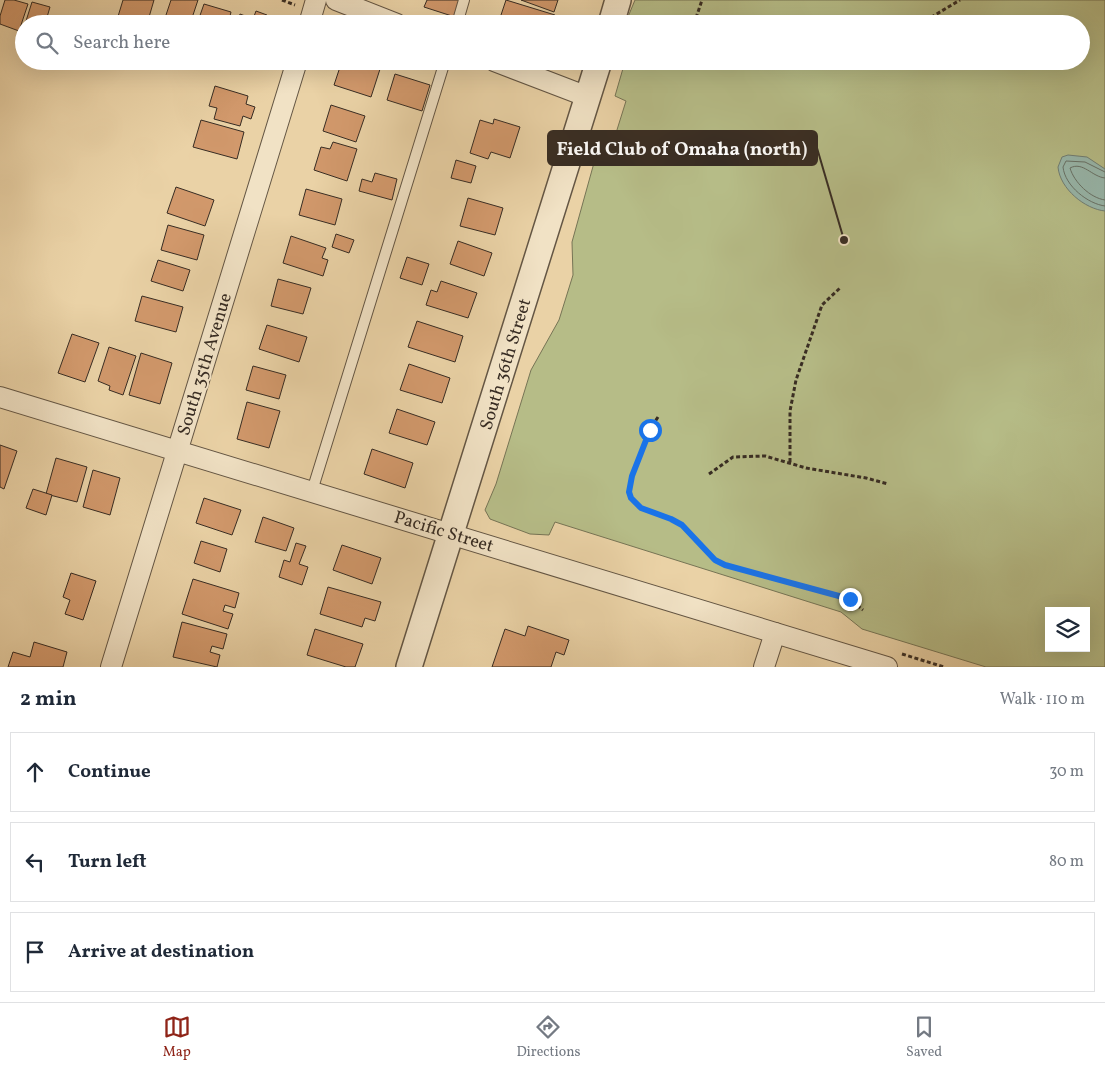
<!DOCTYPE html>
<meta charset="utf-8">
<style>
body{margin:0;font-family:Vollkorn,serif;background:#f6f6f7;color:#1f2937}
.controls{position:absolute;right:15px;bottom:15px;display:grid;overflow:hidden;border-radius:0px;box-shadow:0 5px 20px #0002}
.controls button{width:45px;height:45px;display:grid;place-items:center;padding:0;border:0;border-bottom:1px solid #e0e1e3;background:#fff;color:#1f2937;font:25px sans-serif}
.stop{position:absolute;width:15px;height:15px;margin:-11px;border:4px solid #1a73e8;border-radius:50%;background:#fff}
.stop.end{background:#1a73e8;border-color:#fff;box-shadow:0 1px 5px #0008}
.list{margin:0;padding:0;list-style:none}
h2{display:flex;justify-content:space-between;align-items:center;height:65px;margin:0;padding:0 20px;font-size:21px}
h2 small{font-size:16px;font-weight:400;color:#747a83}
.list li{display:grid;grid-template-columns:32px 1fr auto;gap:15px;align-items:center;box-sizing:border-box;height:80px;margin:0 10px 10px;padding:0 10px;border:1px solid #e0e1e3;border-radius:0px}
.list b{display:block;font-size:19px;white-space:nowrap}
.list em{font-size:16px;font-style:normal;color:#747a83}
.icon{flex:none;width:28px;height:28px;fill:none;stroke:currentColor;stroke-width:2;stroke-linecap:round;stroke-linejoin:round}
.map{position:relative;flex:none;width:1105px;height:667px;overflow:hidden}
.search{position:absolute;background:#fff;box-shadow:0 5px 20px #0002;left:15px;right:15px;top:15px;height:55px;display:flex;align-items:center;gap:12px;box-sizing:border-box;padding:0 18px;border-radius:28px;color:#747a83;font-size:19px}
.sheet{height:335px;background:#fff}
nav{display:flex;justify-content:space-around;align-items:center;box-sizing:border-box;height:70px;border-top:1px solid #e0e1e3;background:#fff;font-size:14px;color:#747a83}
nav a{display:grid;justify-items:center;gap:2px}
nav .on{color:#8f2418}
.map>svg:first-child{display:block}
</style>
<div class="map">
<svg width="1105" height="667" viewBox="0 0 1105 667">
<rect width="100%" height="100%" fill="#ead2a6"/>
<filter id="stains"><feTurbulence type="fractalNoise" baseFrequency=".004" numOctaves="4"/><feColorMatrix values="0 0 0 0 .2 0 0 0 0 .09 0 0 0 0 .02 0 0 0 .5 -.17"/></filter>
<radialGradient id="worn" r=".72"><stop offset=".6" stop-color="#630" stop-opacity="0"/><stop offset="1" stop-color="#630" stop-opacity=".3"/></radialGradient>
<path fill="#b6bc87" stroke="#767455" fill-rule="evenodd" d="M635 0H1105V667H986L862 629 841 612 555 522 549 535 530 534 490 519 485 510 496 484 531 370 559 320 573 275 572 242 597 152 600 131 616 133 626 101 615 96 624 65 623 61H1081V24H625ZM1049 611H1086V648H1049Z"/>
<path fill="#98b7ab" stroke="#717f75" d="M1068 155 1087 157 1105 169V211C1085 209 1060 189 1058 167L1062 157Z"/>
<g fill="none" stroke-linecap="round" stroke-linejoin="round">
<g stroke="#687267" stroke-width="1">
<path d="M1105 172 1085 162 1066 161 1063 167C1065 186 1088 204 1105 206"/>
<path d="M1105 178C1092 177 1083 161 1070 168 1074 182 1090 198 1105 200"/>
</g>
</g>
<g fill="#d2996c" stroke="#372c23">
<polygon points="5,0 14,0 28,4 19,31 0,24 0,16"/>
<polygon points="123,0 154,0 147,24 116,23"/>
<polygon points="171,0 198,0 190,24 163,24"/>
<polygon points="427,0 461,0 455,17 424,7"/>
<polygon points="506,0 555,15 552,24 498,24"/>
<polygon points="521,0 558,0 554,12"/>
<polygon points="32,2 50,7 45,24 26,21"/>
<polygon points="204,4 231,12 228,24 197,24"/>
<polygon points="256,11 267,15 265,22 271,24 237,24 240,14 253,19"/>
<polygon points="342,61 366,61 381,66 371,97 334,85"/>
<polygon points="395,74 430,85 422,111 387,100"/>
<polygon points="215,86 248,96 246,104 255,107 251,119 243,116 240,126 214,119 217,108 209,106"/>
<polygon points="331,105 365,116 356,142 323,131"/>
<polygon points="494,119 520,127 510,158 491,152 488,159 470,153 480,120 493,124"/>
<polygon points="201,120 244,132 237,159 193,147"/>
<polygon points="333,142 357,149 347,181 314,170 321,147 330,149"/>
<polygon points="456,160 476,166 471,183 451,178"/>
<polygon points="375,173 397,179 392,200 359,191 362,179 372,182"/>
<polygon points="176,187 214,200 205,226 167,213"/>
<polygon points="306,189 342,199 335,225 299,215"/>
<polygon points="468,198 503,208 495,235 460,226"/>
<polygon points="168,225 204,235 197,260 161,250"/>
<polygon points="336,234 354,240 349,253 332,247"/>
<polygon points="291,236 326,248 322,258 328,260 323,276 283,263"/>
<polygon points="458,241 492,253 484,276 450,264"/>
<polygon points="407,257 429,264 422,285 400,278"/>
<polygon points="158,260 190,270 183,291 151,281"/>
<polygon points="278,279 311,288 303,314 271,306"/>
<polygon points="441,281 477,293 468,318 426,305 431,290 437,292"/>
<polygon points="142,296 183,307 176,332 135,321"/>
<polygon points="417,321 463,336 455,362 408,347"/>
<polygon points="267,325 307,337 299,362 259,349"/>
<polygon points="72,334 99,343 85,382 58,373"/>
<polygon points="109,347 136,356 123,395 109,390 110,386 98,381"/>
<polygon points="141,353 172,363 160,404 129,395"/>
<polygon points="409,364 450,378 442,403 400,390"/>
<polygon points="253,366 286,375 279,399 246,390"/>
<polygon points="247,402 280,411 269,448 237,439"/>
<polygon points="397,409 435,422 427,445 389,433"/>
<polygon points="0,445 17,451 4,489 0,487"/>
<polygon points="372,449 413,463 405,488 364,474"/>
<polygon points="56,458 87,467 77,502 46,494"/>
<polygon points="93,470 120,478 110,515 83,507"/>
<polygon points="33,489 52,495 46,515 26,508"/>
<polygon points="204,498 241,510 232,535 196,523"/>
<polygon points="263,517 294,528 286,551 255,542"/>
<polygon points="201,541 227,549 220,572 194,563"/>
<polygon points="296,543 306,546 299,564 308,567 302,585 279,577 284,560 290,562"/>
<polygon points="342,545 381,558 372,584 333,570"/>
<polygon points="71,573 96,581 83,620 65,614 70,600 63,597"/>
<polygon points="193,579 239,593 235,608 225,605 223,611 233,614 228,629 182,614"/>
<polygon points="328,587 381,602 375,621 365,618 362,627 320,614"/>
<polygon points="182,622 227,634 223,649 212,646 210,652 220,655 217,667 173,657"/>
<polygon points="528,626 569,640 564,655 556,652 551,667 492,667 505,629 525,636"/>
<polygon points="315,629 363,644 355,667 346,667 307,655"/>
<polygon points="34,642 67,652 63,667 8,667 13,652 30,657"/>
</g>
<g fill="none" stroke-linecap="round" stroke-linejoin="round">
<defs>
<g id="service">
<polyline points="457,24 464,0"/>
<polyline points="312,491 445,61"/>
</g>
<g id="minor">
<polyline points="336,0 397,24"/>
<polyline points="309,24 316,0"/>
<polyline points="494,61 588,97"/>
<polyline points="0,397 887,667"/>
<polyline points="111,667 297,61"/>
<polyline points="764,667 775,633"/>
</g>
<g id="tertiary">
<polyline points="611,24 618,0"/>
<polyline points="409,667 599,61"/>
</g>
</defs>
<use href="#service" stroke="#645644" stroke-width="12"/>
<use href="#minor" stroke="#645644" stroke-width="22"/>
<use href="#tertiary" stroke="#645644" stroke-width="28"/>
<g stroke="#372c23" stroke-width="3" stroke-dasharray="4 2.5" stroke-linecap="butt">
<polyline points="282,0 295,5"/>
<polyline points="694,24 702,0"/>
<polyline points="920,24 960,0"/>
<polyline points="658,417 650,429 632,476 629,493 631,499 641,508 671,519 682,525 715,560 725,565 836,595 849,599 863,610"/>
<polyline points="790,462 790,411 796,380 822,305 840,288"/>
<polyline points="709,474 733,457 765,456 806,468 866,478 888,484"/>
<polyline points="902,654 944,667"/>
</g>
<use href="#service" stroke="#f1e2c5" stroke-width="10"/>
<use href="#minor" stroke="#f1e2c5" stroke-width="20"/>
<use href="#tertiary" stroke="#f1e2c5" stroke-width="25"/>
</g>
<g fill="none" stroke-linecap="round" stroke-linejoin="round">
<polyline stroke="#1a73e8" stroke-width="6" points="650,430 632,476 629,492 631,498 641,508 671,519 682,525 715,560 725,565 850,599"/>
</g>
<g text-anchor="middle" stroke-width="4" stroke-linejoin="round" paint-order="stroke">
<g font-size="18" fill="#372c23" stroke="#f1e2c5">
<text transform="translate(204 364) rotate(-73)" y="6">South 35th Avenue</text>
<text transform="translate(505 364) rotate(-73)" y="6">South 36th Street</text>
<text transform="translate(444 531) rotate(17)" y="6">Pacific Street</text>
</g>
</g>
<path fill="none" stroke="#372c23" stroke-width="2" d="M844 240L817 148"/>
<circle fill="#372c23" stroke="#f1e2c5" stroke-width="2" cx="844" cy="240" r="5"/>
<rect fill="#372c23" stroke="#372c23" stroke-width="2" x="548" y="131" width="269" height="34" rx="5"/>
<g font-size="19" text-anchor="middle" font-weight="bold" fill="#fff">
<text x="682" y="155">Field Club of Omaha (north)</text>
</g>
<rect width="100%" height="100%" filter="url(#stains)"/>
<rect width="100%" height="100%" fill="url(#worn)"/>
</svg>
<div class="controls">
<button><svg class="icon" aria-label="layers" viewBox="0 0 24 24"><path d="M12 4l9 5-9 5-9-5zM3 14l9 5 9-5"/></svg></button>
</div>
<div class="stop" style="left:650px;top:430px"></div>
<div class="stop end" style="left:850px;top:599px"></div>
<div class="search"><svg class="icon" aria-label="search" viewBox="0 0 24 24"><circle cx="10" cy="10" r="6"/><path d="M15 15l6 6"/></svg>Search here</div>
</div>
<section class="sheet">
<h2>2 min<small>Walk · 110 m</small></h2>
<ul class="list">
<li><svg class="icon" aria-label="ahead" viewBox="0 0 24 24"><path d="M12 20V5M6 11l6-6 6 6"/></svg><div><b>Continue</b></div><em>30 m</em></li>
<li><svg class="icon" aria-label="left" viewBox="0 0 24 24"><path d="M17 20v-9H6M10 6l-5 5 5 5"/></svg><div><b>Turn left</b></div><em>80 m</em></li>
<li><svg class="icon" aria-label="arrive" viewBox="0 0 24 24"><path d="M6 21V4h12l-3 4 3 4H6"/></svg><div><b>Arrive at destination</b></div></li>
</ul>
</section>
<nav>
<a class="on"><svg class="icon" aria-label="map" viewBox="0 0 24 24"><path d="M3 6l6-2 6 2 6-2v14l-6 2-6-2-6 2zM9 4v14M15 6v14"/></svg>Map</a>
<a><svg class="icon" aria-label="directions" viewBox="0 0 24 24"><path d="M12 3l9 9-9 9-9-9zM9 14v-3h6M13 9l2 2-2 2"/></svg>Directions</a>
<a><svg class="icon" aria-label="saved" viewBox="0 0 24 24"><path d="M7 4h10v16l-5-4-5 4z"/></svg>Saved</a>
</nav>
